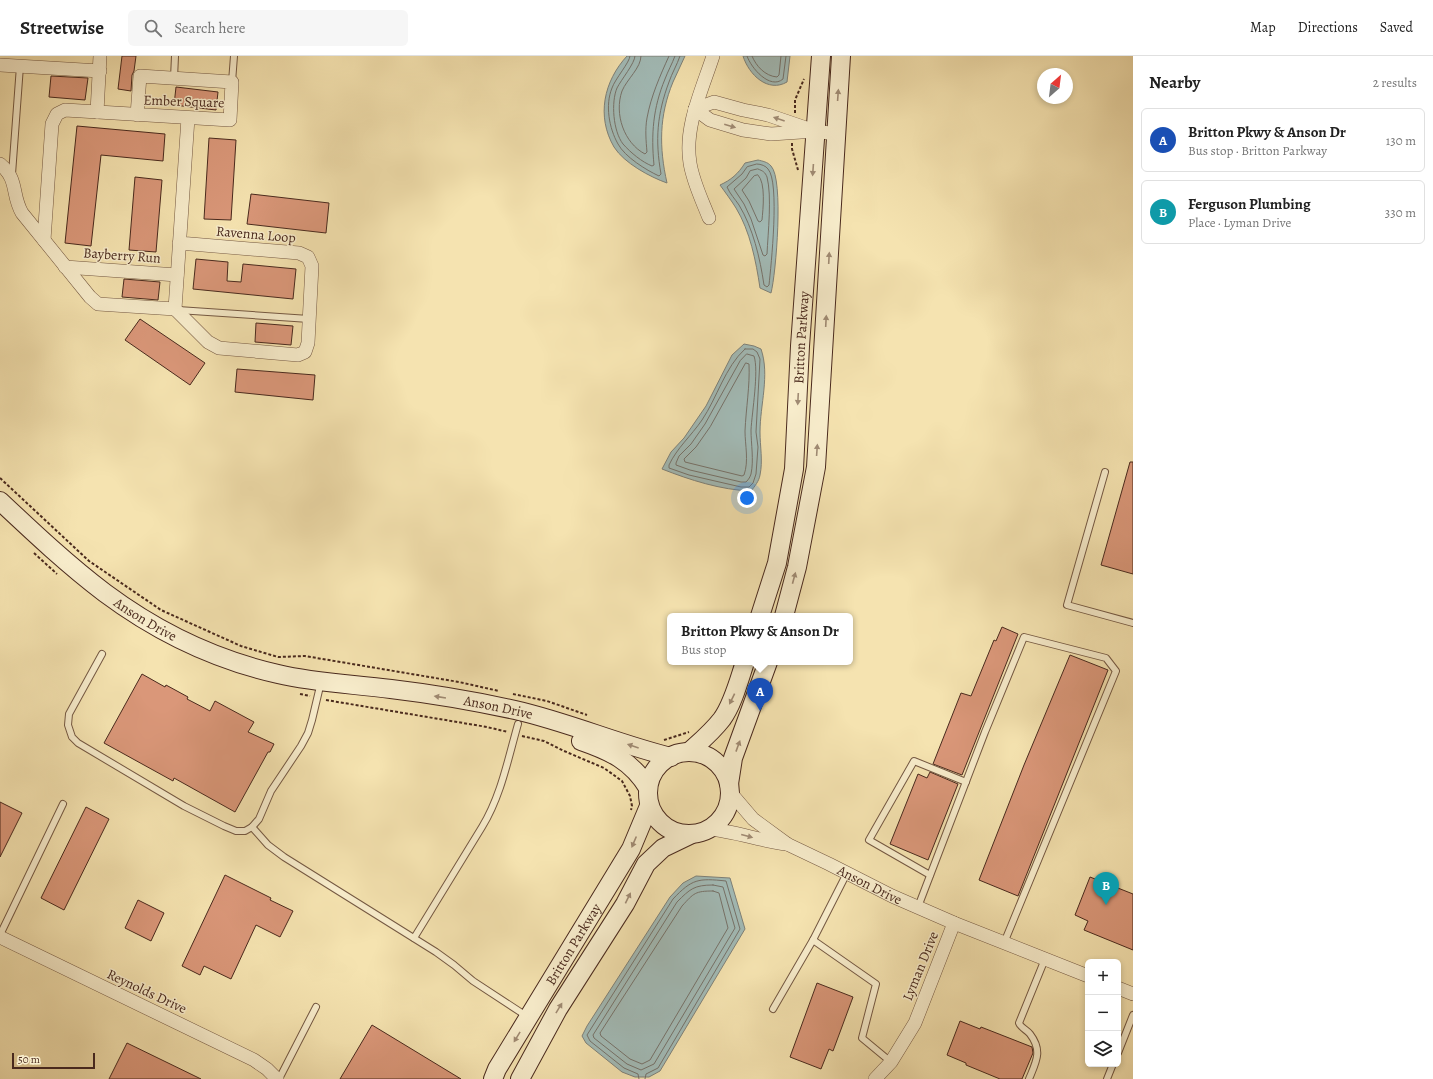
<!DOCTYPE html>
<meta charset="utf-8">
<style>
body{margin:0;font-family:Alegreya,serif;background:#f6f6f6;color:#222}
.controls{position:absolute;right:12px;bottom:12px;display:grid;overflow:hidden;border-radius:6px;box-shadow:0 2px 6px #0003}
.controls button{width:36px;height:36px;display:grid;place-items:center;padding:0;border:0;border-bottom:1px solid #e0e0e0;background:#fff;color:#222;font:20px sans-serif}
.compass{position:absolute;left:1037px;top:12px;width:36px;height:36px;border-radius:50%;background:#fff;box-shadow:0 2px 6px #0003;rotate:28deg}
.scale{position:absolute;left:12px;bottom:10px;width:83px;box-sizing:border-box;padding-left:4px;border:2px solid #49291d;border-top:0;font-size:11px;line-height:14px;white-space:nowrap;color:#49291d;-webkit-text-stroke:3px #f8edcc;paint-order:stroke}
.you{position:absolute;left:747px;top:442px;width:14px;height:14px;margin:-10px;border:3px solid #fff;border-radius:50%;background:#1a73e8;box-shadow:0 0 0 6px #1a73e833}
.badge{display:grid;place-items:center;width:26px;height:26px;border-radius:50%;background:#b45309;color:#fff;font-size:13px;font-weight:700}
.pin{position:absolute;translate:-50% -33px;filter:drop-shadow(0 1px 2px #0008)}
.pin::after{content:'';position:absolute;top:21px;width:14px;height:12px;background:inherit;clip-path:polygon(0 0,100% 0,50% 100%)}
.popup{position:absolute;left:667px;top:557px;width:186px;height:52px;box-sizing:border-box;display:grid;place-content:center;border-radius:6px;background:#fff;filter:drop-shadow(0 1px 3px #0005);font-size:13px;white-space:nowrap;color:#767676}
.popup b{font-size:15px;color:#222}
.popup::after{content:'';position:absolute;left:50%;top:100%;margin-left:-8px;border:8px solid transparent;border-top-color:#fff}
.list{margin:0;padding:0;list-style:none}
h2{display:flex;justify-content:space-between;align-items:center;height:52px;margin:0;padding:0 16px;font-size:17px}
h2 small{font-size:13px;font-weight:400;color:#767676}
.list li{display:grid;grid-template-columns:26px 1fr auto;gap:12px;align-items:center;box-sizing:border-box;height:64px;margin:0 8px 8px;padding:0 8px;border:1px solid #e0e0e0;border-radius:6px}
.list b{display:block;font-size:15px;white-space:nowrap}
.list p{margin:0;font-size:13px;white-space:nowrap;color:#767676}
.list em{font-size:13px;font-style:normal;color:#767676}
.icon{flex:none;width:22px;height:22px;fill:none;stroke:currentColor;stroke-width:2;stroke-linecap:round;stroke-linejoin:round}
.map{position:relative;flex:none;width:1133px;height:1023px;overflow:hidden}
header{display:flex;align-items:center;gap:24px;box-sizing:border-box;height:56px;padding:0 20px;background:#fff;border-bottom:1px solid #e0e0e0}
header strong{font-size:19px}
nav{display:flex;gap:22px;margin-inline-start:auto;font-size:14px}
.search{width:280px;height:36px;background:#f6f6f6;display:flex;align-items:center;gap:10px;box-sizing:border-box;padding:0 14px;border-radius:6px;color:#767676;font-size:15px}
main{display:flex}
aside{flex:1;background:#fff}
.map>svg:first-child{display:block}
</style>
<header>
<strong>Streetwise</strong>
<div class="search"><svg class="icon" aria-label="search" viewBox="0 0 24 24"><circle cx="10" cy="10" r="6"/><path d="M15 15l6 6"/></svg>Search here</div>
<nav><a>Map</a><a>Directions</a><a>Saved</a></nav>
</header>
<main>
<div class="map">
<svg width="1133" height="1023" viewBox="0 0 1133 1023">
<rect width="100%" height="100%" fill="#f5e3b0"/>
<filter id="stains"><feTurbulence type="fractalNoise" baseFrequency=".005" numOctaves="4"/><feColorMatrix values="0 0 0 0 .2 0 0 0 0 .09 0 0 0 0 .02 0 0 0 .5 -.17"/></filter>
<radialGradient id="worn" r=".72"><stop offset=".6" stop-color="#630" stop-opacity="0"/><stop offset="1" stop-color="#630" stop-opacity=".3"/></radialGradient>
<g fill="#a2bbb7" stroke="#7e8179">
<path d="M627 0H685C681 9 677 17 673 26 659 60 659 91 667 127 650 121 624 107 614 91 596 60 604 25 627 0Z"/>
<path d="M743 0H790L787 26C768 37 749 19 743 0Z"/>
<path d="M758 104C762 105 768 106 771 110 784 123 776 218 771 237L760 232C756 205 750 175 736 152 731 144 725 136 720 129 731 124 738 118 745 107Z"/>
<path d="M744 288 754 290 761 293C770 319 760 349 760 376 760 390 763 405 760 419 759 425 755 430 751 435 721 434 690 424 662 413L671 396 684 382 706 350 732 299Z"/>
<polygon points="696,820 730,822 745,873 660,1015 649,1021 635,1021 622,1016 586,987 582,980 587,970 670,841 683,827"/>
</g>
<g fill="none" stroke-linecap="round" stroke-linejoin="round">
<g stroke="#76726a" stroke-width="1">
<path d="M630 0C630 6 615 23 612 32 605 49 609 72 618 88 625 101 646 114 659 120L661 118C655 84 657 58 669 26 672 17 677 9 680 0"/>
<path d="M635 0C635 7 621 24 617 32 611 46 613 75 623 88 631 97 642 106 652 110L654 109C651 78 653 52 665 23 668 15 672 8 675 0"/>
<path d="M641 0C641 12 627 23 622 35 614 58 624 87 645 98L647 96C646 85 645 73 647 62 651 40 660 20 669 0"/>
<path d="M747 0C751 12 770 34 783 23L786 0"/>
<path d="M752 0C756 10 765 20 777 21L779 19 781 0"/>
<path d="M757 108C761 108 766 110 768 113 780 126 771 210 769 229L767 231 764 229C760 202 753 172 739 149 735 143 730 138 727 131L742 118 747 111Z"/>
<path d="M758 113C763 115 765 116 767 121 772 140 768 177 767 198L765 200 763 199 751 163 744 148 734 133 746 122 750 115Z"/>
<path d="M758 119C766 127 763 153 762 164L760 166 758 165 749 145 742 134 754 120Z"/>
<path d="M745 293H753L757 296 760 303 756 376 758 391 756 418 753 427 749 431H741L689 419 669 412V409C677 392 691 380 702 364 717 342 725 311 745 293Z"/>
<path d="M747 298 754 300C759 315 752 356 751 374 751 388 754 404 751 418 750 421 749 423 746 426H741L690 414 676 409V407L679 400 691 388 705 368 740 305Z"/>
<path d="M746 307 749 308C750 330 746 352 745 375 745 389 749 405 744 419L742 420 685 406 684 403 696 391 710 371Z"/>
<path d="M713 829 723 831 735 872 654 1008 641 1014 627 1008 594 982 593 979 677 846C690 833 694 829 713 829Z"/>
<path d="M713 835 719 837 728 872 650 1004 642 1008 630 1003 601 980 600 977 682 850C694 837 695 835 713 835Z"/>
<path d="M639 1023 638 1018 624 1012 590 985 587 979 673 843C692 823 698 822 726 825L740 873 658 1012 646 1018 645 1023"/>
</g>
</g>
<g fill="#da9779" stroke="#49291d">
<polygon points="122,0 136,0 134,15 132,19 131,35 118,33"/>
<polygon points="51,20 88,22 85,44 49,41"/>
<polygon points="176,31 218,36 216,54 174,49"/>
<polygon points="77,70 165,78 163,105 101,99 91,190 65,187"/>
<polygon points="209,82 236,84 231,164 204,163"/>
<polygon points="135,121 162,124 156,196 129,194"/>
<polygon points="251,138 329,147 326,177 247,168"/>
<polygon points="196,203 228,206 227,225 241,226 243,208 296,213 293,243 193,233"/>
<polygon points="124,223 160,226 158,244 122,241"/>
<polygon points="140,263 205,307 190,329 125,284"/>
<polygon points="256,267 293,270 291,289 255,286"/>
<polygon points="237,313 315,319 313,344 235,336"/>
<polygon points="1130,406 1133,406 1133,518 1101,509"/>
<polygon points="1002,571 1018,578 962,719 933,708 961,637 971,640 994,584 996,585"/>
<polygon points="1070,599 1108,614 1018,840 979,824 1024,709"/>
<polygon points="142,618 165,631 166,629 188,641 187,643 210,655 215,645 254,666 248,676 274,688 270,696 268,696 235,756 174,722 173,725 104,687"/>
<polygon points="930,716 958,728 928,804 890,788 918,718 927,722"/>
<polygon points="0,746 22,757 0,801"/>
<polygon points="86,751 109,763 64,854 41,842"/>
<polygon points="225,819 271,842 270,844 293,855 280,881 256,869 231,923 204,910 200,919 182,910"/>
<polygon points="1090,821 1133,838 1133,894 1084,874 1088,865 1075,859"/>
<polygon points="138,844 164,857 151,885 125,872"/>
<polygon points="817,927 853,941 833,995 829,993 821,1013 790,1001"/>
<polygon points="960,965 980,973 981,971 1032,991 1033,997 1022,1023 1000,1023 966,1009 966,1007 947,999"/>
<polygon points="372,969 461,1023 340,1023"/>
<polygon points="127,987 201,1023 109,1023"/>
</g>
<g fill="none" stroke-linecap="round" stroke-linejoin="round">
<defs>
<g id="lane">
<polyline points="174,22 175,0"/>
<polyline points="232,26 234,0"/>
<polyline points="12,118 20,10"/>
<polyline points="178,254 309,263"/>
<polyline points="1105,416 1067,549 1133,567"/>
<polyline points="102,598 69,658 68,669 72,681 78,687 184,750 224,770 236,775 245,775 252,771 259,763 271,735 301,690 308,677 312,664 321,626"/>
<polyline points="252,771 268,789 284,801 436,896 454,909 473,925 528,961"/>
<polyline points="847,817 813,884 876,928 862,982 891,1006"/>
<polyline points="930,819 869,784 914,705 966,726"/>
<polyline points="918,851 985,676 1024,581 1106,602 1116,615 1004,887"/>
<polyline points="0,879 63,748"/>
<path d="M414 882 482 771C501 740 508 703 518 668"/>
<polyline points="773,953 813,884"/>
<polyline points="1118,997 1133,959"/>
<polyline points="279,1023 316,951"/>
<path d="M1029 1023C1036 1006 1043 995 1030 978 1027 974 1021 972 1019 967L1045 903"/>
<polyline points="1107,1023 1113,1008"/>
</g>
<g id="street">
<polyline points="0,9 100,15"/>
<polyline points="695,53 710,64 743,74 771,78 816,75 835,78"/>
<polyline points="695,53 714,46 743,54 768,59 809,73"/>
<polyline points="97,56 100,0"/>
<path d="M0 108C19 124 11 138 22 157L90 241 98 248 175 253"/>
<path d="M709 162C702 144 693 126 690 107 684 71 702 34 713 0"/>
<polyline points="44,184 52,68 57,58 65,54 230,64 232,26 140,20 137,59"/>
<polyline points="179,187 299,197 308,201 312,210 308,287 305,296 298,299 219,292 208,286 175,253 188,62"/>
<polyline points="65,211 177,219"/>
<path id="s1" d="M730 736 753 763 787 788 829 808 892 840 954 867 1088 920"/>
<path d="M708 773C735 775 760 785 787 788"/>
<polyline points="0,881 254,1004 267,1013 277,1023"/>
<polyline points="1118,932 1133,938"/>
<polyline points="875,1023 891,1006 915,967 954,867"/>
</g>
<g id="secondary">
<path id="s2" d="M0 445C34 477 68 509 105 537 156 575 216 604 278 618 316 627 353 628 391 633 433 638 474 645 515 654 568 666 618 688 671 701"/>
<path id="s3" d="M760 560 777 507 794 413 800 290 821 0"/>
<polyline points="784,560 797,511 816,411 841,0"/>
<path d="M581 685C610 695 632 705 648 732"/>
<circle cx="689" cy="737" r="41"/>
<path d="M689 696C700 686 712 676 722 663 733 648 739 624 745 606"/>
<polyline points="729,728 733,702 768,606"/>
<path id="s4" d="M493 1023 497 1013 631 793 649 750"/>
<polyline points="520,1023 558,953 625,848 646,808 663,792 690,779"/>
</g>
</defs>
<use href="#lane" stroke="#745842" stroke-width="8"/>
<use href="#street" stroke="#745842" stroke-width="14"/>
<use href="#secondary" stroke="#49291d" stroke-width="20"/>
<g stroke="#49291d" stroke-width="2" stroke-dasharray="3 2" stroke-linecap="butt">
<polyline points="795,57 795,44 804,23"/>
<polyline points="792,87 792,93 798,114"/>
<polyline points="0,422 89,505 161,554 241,590 278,601 305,600 459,626 499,635"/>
<polyline points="34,497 57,518"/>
<polyline points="300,638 310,640"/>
<polyline points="513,638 547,645 587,659"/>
<polyline points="326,644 487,671 508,676"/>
<polyline points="522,680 544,685 564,695 604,712 622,725 630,740 632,750 631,754"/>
<polyline points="664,684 689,676"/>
</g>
<use href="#lane" stroke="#f8edcc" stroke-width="6"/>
<use href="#street" stroke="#f8edcc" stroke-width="13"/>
<use href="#secondary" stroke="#f8edcc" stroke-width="18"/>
</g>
<defs><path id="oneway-solid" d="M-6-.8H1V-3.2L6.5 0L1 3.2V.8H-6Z"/></defs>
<g fill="#a08b74">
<use href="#oneway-solid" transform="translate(838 39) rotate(-86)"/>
<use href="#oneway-solid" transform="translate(779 63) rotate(-161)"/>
<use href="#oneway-solid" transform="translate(730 70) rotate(16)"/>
<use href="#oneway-solid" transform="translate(813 114) rotate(94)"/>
<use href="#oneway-solid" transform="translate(829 202) rotate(-87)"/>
<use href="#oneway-solid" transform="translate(826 265) rotate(-87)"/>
<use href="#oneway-solid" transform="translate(798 343) rotate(93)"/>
<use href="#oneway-solid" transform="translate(817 394) rotate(-86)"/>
<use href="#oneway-solid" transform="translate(794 522) rotate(-75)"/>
<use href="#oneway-solid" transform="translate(440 641) rotate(-171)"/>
<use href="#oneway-solid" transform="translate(732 643) rotate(116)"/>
<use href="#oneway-solid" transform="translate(633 690) rotate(-161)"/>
<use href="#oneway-solid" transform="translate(738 690) rotate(-70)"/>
<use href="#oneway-solid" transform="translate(747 780) rotate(15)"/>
<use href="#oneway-solid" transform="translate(634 786) rotate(113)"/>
<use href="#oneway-solid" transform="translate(628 842) rotate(-64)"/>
<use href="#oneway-solid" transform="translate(559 952) rotate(-59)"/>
<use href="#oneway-solid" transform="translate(517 981) rotate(121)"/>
</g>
<g text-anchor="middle" stroke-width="3" stroke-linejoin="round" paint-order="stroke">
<g font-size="14" fill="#49291d" stroke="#f8edcc">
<text transform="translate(184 45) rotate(2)" y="5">Ember Square</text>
<text transform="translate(256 178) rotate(5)" y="5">Ravenna Loop</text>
<text transform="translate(122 199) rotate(4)" y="5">Bayberry Run</text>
<text dy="5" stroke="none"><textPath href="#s3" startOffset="283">Britton Parkway</textPath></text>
<text dy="5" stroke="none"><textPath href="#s2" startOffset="188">Anson Drive</textPath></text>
<text dy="5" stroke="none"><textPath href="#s2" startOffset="555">Anson Drive</textPath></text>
<text dy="5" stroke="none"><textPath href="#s1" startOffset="170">Anson Drive</textPath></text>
<text dy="5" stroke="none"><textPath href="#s4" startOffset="157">Britton Parkway</textPath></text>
<text transform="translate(920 910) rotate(-68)" y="5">Lyman Drive</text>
<text transform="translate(147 935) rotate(25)" y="5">Reynolds Drive</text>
</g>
</g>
<rect width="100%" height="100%" filter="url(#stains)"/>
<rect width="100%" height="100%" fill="url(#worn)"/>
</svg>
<div class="controls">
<button>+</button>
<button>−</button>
<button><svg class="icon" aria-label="layers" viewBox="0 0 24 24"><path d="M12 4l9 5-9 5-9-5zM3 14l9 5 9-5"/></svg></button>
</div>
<svg class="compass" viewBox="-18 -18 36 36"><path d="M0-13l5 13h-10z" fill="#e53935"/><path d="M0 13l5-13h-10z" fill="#767676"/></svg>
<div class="scale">50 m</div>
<div class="you"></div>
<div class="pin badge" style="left:760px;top:655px;background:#1a4fb4">A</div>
<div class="popup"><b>Britton Pkwy &amp; Anson Dr</b>Bus stop</div>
<div class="pin badge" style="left:1106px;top:849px;background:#0f9aa8">B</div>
</div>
<aside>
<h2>Nearby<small>2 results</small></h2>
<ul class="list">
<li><span class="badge" style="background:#1a4fb4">A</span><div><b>Britton Pkwy &amp; Anson Dr</b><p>Bus stop · Britton Parkway</p></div><em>130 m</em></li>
<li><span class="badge" style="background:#0f9aa8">B</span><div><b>Ferguson Plumbing</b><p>Place · Lyman Drive</p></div><em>330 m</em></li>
</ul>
</aside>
</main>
